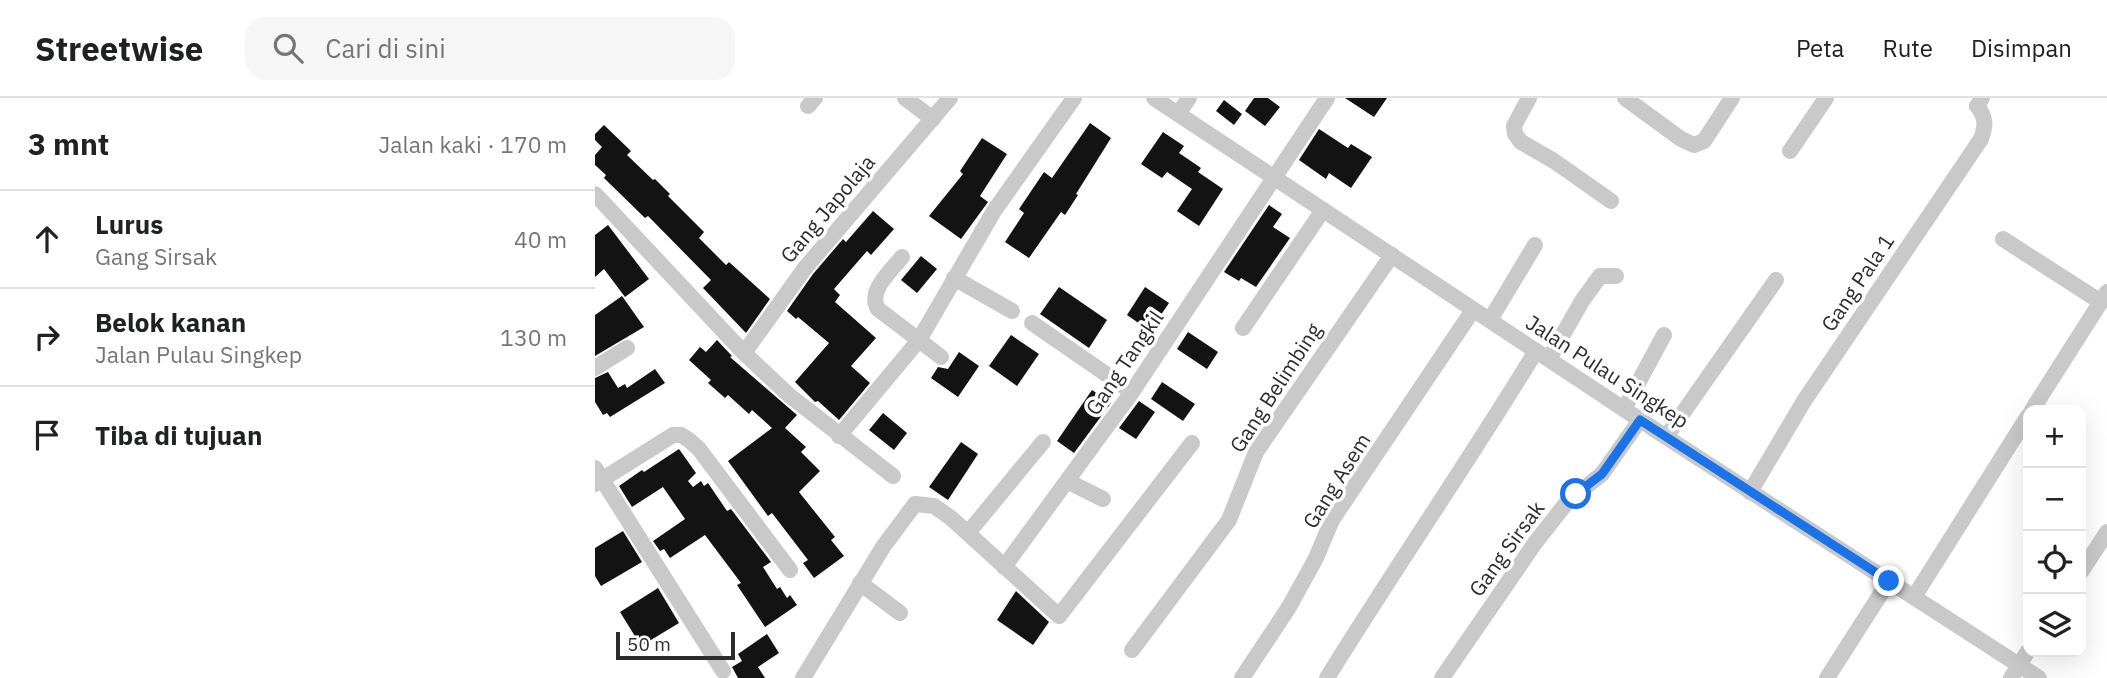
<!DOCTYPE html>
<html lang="id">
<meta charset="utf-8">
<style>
body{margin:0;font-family:"IBM Plex Sans",sans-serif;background:#f6f6f6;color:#202124}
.controls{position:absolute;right:21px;bottom:21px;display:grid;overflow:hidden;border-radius:14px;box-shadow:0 7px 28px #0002}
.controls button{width:63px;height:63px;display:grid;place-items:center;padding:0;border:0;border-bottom:2px solid #e0e0e0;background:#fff;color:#202124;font:35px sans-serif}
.scale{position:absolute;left:21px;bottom:18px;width:119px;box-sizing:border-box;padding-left:7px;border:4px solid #2c2c2c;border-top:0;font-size:19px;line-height:24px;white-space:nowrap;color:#2c2c2c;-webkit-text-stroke:5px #fff;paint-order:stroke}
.stop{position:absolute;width:21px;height:21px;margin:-16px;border:5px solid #1a73e8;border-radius:50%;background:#fff}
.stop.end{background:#1a73e8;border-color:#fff;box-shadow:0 2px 7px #0008}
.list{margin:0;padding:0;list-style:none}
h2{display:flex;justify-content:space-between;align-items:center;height:91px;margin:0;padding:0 28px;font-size:30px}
h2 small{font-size:23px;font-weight:400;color:#757577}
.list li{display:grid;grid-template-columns:46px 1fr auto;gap:21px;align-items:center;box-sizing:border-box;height:98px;padding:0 28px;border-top:2px solid #e0e0e0}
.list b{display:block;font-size:26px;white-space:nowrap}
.list p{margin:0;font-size:23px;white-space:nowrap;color:#757577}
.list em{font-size:23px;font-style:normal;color:#757577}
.icon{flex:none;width:38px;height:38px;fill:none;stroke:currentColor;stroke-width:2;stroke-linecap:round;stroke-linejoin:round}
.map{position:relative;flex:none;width:1512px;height:580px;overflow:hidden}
header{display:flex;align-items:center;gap:42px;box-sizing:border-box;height:98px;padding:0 35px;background:#fff;border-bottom:2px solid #e0e0e0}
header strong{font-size:33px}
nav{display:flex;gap:38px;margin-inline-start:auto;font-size:24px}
.search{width:490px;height:63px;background:#f6f6f6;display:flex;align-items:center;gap:18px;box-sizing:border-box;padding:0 24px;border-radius:21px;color:#757577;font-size:26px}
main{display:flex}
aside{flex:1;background:#fff}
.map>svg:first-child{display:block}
</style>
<header>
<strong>Streetwise</strong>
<div class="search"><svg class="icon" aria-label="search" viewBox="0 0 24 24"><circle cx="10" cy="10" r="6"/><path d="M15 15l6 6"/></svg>Cari di sini</div>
<nav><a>Peta</a><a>Rute</a><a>Disimpan</a></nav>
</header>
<main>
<aside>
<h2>3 mnt<small>Jalan kaki · 170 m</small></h2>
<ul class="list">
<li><svg class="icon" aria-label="ahead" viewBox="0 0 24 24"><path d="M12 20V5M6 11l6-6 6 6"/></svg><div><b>Lurus</b><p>Gang Sirsak</p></div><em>40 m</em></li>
<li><svg class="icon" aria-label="right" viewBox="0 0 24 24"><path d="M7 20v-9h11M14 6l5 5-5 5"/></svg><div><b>Belok kanan</b><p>Jalan Pulau Singkep</p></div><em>130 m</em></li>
<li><svg class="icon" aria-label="arrive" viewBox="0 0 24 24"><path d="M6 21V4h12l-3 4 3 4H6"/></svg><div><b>Tiba di tujuan</b></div></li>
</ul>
</aside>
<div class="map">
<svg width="1512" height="580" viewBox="0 0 1512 580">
<rect width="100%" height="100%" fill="#fff"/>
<g fill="#131313">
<polygon points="659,0 673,0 685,9 670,28 650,13"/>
<polygon points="750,0 792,0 779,19"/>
<polygon points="629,2 647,16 639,27 621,13"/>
<polygon points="495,25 516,40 481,96 483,97 470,117 466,114 434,160 410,144 429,115 424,111 449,74 457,80"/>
<polygon points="9,27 36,53 32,57 58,82 60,81 75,96 73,98 109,134 104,140 131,167 134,164 175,201 151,235 108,190 116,182 53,118 50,120 9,80 11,77 0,67 0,57 7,49 0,42 0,36"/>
<polygon points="724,31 753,50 756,46 777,59 756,90 734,75 731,81 704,62"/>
<polygon points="568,34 589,48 584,55 606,70 603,74 628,91 604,128 582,113 597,91 572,74 567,80 546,66"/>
<polygon points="387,40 412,56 385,98 393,104 366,141 334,118 368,76 365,73"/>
<polygon points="674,107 687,116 678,129 695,140 661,189 646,180 644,183 629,174"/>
<polygon points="278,113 299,131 276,157 272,153 239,191 245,197 240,204 281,240 256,268 275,285 244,322 223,303 220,304 200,284 234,245 203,219 201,221 192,213 218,176 248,141 251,144"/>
<polygon points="13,127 54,181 30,199 9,171 0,179 0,137"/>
<polygon points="326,158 342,171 322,195 306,182"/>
<polygon points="464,189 512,222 494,250 445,216"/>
<polygon points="550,189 574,205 555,233 532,217"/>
<polygon points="27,198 49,229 0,258 0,217"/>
<polygon points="593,234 623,254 612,271 582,251"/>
<polygon points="416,237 444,256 422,288 394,268"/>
<polygon points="122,242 137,258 135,259 202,317 190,330 211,349 206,354 225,373 204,394 240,439 236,442 249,458 219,480 208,465 213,462 177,415 173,418 133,363 177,330 157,312 154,316 133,297 130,300 113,285 116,282 94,262 105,249 111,254"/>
<polygon points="364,254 384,268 363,299 336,280 343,269 353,271"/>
<polygon points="60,271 70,285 15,319 12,315 8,317 0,304 0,280 13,274 23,290 30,286 32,290"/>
<polygon points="567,284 600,306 588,323 556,301"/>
<polygon points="497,292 516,305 479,355 462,343"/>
<polygon points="544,303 560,314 541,341 524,330"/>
<polygon points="288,315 312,335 299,352 274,332"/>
<polygon points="366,344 383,356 353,402 334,389"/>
<polygon points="84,351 101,375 93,383 98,389 106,383 109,388 113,385 132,413 136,411 176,464 168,469 182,491 185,489 192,500 195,497 202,507 170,529 142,487 146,485 110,437 75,460 69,451 65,453 58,443 90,421 68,389 37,409 24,388 47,372 49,374"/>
<polygon points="28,433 47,464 6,488 0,478 0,450"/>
<polygon points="63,490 84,525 46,548 25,514"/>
<polygon points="421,493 454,524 438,547 402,522"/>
<polygon points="172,536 184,555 163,569 170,580 143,580 137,569 147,563 143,556"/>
</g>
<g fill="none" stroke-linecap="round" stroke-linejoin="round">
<g stroke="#c9c9c9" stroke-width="16">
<polyline points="310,0 338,21"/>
<polyline points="559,0 1071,339 1444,580"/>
<polyline points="934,0 919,28 920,36 926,44 959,63 1016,103"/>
<polyline points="1030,0 1086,41 1099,47 1109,43 1137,0"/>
<polyline points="213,8 220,0"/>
<polyline points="583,16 594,0"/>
<polyline points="1195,53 1231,0"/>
<polyline points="0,96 149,255 195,298 298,378"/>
<polyline points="1408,141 1506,204"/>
<path d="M307 159C296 173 272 193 283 211L346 259"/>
<polyline points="359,180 417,213"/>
<polyline points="895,222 940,147"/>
<polyline points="437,225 537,294"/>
<polyline points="648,230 728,112"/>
<polyline points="149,255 210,170 355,0"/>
<polyline points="954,261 987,203 1005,178 1021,178"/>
<polyline points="0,270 32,250"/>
<polyline points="1029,311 1069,237"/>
<polyline points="1437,312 1512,194"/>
<polyline points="244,338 324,242 399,113 479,0"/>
<polyline points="1071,339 1181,182"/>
<polyline points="0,370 128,573"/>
<polyline points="474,384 508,401"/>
<polyline points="0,386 78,337 86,337 94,342 104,351 195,472"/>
<path d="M1155 394 1209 303 1386 41C1391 28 1391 19 1382 8L1387 0"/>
<polyline points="373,435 448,344"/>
<polyline points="409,469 537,294 732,0"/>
<polyline points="1486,474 1512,434"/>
<polyline points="265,485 305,515"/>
<polyline points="1319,499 1433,318"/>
<polyline points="537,552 634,422 661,354 797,157"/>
<polyline points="208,580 288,449 320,406 339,408 356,420 464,518 597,345"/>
<polyline points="647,580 694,509 721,460 737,422 878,212"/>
<path d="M732 580C800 470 874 363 941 253"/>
<polyline points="847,580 940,445 973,403 1007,376 1045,322"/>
<polyline points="1232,580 1294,483"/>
<polyline points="1416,580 1433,553"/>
</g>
</g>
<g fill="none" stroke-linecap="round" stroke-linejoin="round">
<polyline stroke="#1a73e8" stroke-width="9" points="981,396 1007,376 1045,322 1294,483"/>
</g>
<g text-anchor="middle" stroke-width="7" stroke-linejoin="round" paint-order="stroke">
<g font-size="21" fill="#2c2c2c" stroke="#fff">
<text transform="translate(233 111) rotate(-50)" y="7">Gang Japolaja</text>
<text transform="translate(1263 185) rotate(-56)" y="7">Gang Pala 1</text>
<text transform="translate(530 265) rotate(-56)" y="7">Gang Tangkil</text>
<text transform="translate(1012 274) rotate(33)" y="7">Jalan Pulau Singkep</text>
<text transform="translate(681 290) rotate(-57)" y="7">Gang Belimbing</text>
<text transform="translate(742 383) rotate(-58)" y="7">Gang Asem</text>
<text transform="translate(912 451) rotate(-54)" y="7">Gang Sirsak</text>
</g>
</g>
</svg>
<div class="controls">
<button>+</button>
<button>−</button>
<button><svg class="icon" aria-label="locate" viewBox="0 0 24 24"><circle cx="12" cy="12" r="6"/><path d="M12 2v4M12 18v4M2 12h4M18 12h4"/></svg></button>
<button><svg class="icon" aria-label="layers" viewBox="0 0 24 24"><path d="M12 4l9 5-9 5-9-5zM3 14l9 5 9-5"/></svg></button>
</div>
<div class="scale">50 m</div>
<div class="stop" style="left:981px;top:396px"></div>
<div class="stop end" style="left:1294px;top:483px"></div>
</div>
</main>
